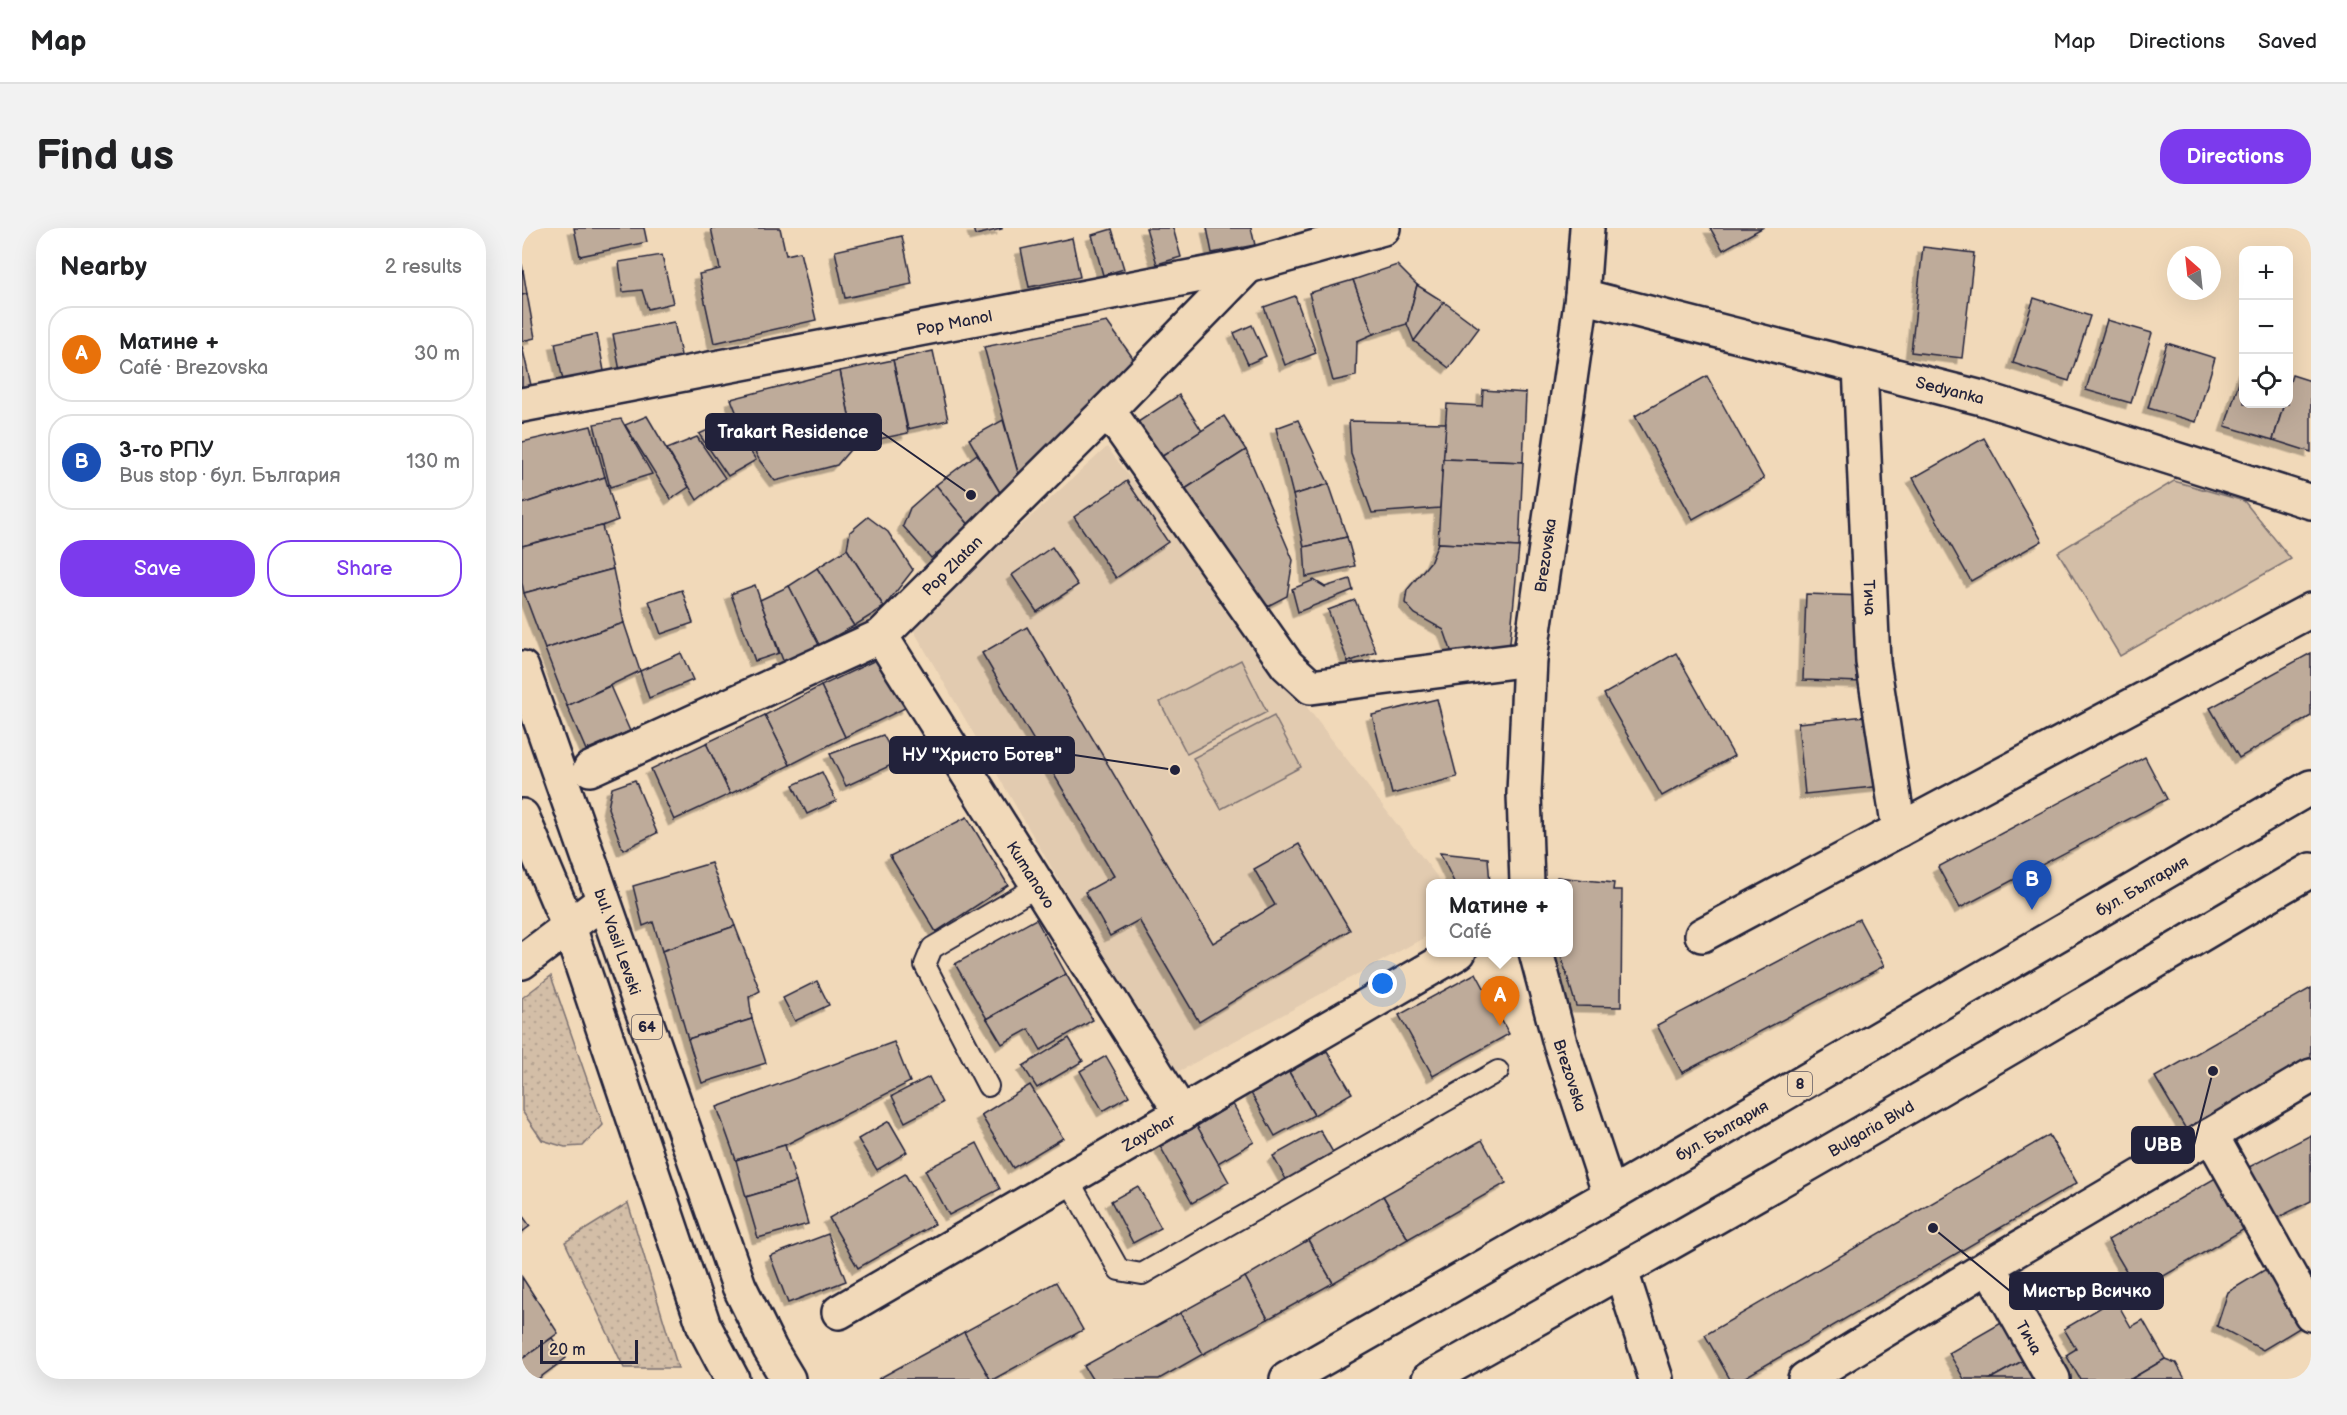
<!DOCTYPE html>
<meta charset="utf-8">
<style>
body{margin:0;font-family:"Balsamiq Sans",sans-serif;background:#f2f2f2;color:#202124}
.controls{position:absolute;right:18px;top:18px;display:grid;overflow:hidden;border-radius:12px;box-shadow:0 6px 24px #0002}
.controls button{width:54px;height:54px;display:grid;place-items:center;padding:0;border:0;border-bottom:2px solid #e0e0e0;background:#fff;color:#202124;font:30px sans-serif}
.compass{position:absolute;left:1645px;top:18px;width:54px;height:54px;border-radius:50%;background:#fff;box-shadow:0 6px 24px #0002;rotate:333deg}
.scale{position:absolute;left:18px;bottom:15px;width:98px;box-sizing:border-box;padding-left:6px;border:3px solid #22223b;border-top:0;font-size:16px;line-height:21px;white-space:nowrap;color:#22223b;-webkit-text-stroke:4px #f1d9b9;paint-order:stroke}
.you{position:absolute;left:861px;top:756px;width:21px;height:21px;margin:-15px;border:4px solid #fff;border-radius:50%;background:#1a73e8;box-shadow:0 0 0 9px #1a73e833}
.badge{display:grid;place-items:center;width:39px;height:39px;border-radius:50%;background:#7c3aed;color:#fff;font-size:20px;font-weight:700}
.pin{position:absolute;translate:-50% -50px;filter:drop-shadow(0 2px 3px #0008)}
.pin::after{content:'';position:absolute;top:32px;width:21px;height:18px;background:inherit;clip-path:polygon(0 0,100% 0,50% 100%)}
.popup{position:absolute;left:904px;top:651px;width:147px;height:78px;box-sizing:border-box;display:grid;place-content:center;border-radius:12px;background:#fff;filter:drop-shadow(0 2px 4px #0005);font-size:20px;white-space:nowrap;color:#757577}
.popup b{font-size:22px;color:#202124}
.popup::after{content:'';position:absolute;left:50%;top:100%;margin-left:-12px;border:12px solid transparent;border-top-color:#fff}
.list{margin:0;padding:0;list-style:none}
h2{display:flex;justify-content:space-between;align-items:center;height:78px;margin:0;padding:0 24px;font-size:26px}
h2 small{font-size:20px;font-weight:400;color:#757577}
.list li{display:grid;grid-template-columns:39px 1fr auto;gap:18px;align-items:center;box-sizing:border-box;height:96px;margin:0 12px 12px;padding:0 12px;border:2px solid #e0e0e0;border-radius:24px}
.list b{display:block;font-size:22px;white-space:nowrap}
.list p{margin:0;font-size:20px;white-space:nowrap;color:#757577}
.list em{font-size:20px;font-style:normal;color:#757577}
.actions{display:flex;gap:12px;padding:18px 24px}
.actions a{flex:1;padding:14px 0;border:2px solid #7c3aed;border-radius:24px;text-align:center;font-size:21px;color:#7c3aed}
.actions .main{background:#7c3aed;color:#fff}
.icon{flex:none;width:33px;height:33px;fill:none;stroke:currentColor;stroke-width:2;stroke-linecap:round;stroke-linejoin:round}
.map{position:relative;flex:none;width:1789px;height:1151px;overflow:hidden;border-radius:24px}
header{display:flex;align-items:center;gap:36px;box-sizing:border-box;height:84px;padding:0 30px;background:#fff;border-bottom:2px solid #e0e0e0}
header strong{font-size:28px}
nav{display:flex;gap:33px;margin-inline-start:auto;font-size:21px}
.intro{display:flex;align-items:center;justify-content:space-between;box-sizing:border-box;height:144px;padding:0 36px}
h1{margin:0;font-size:42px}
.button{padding:15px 27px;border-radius:24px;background:#7c3aed;color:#fff;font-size:21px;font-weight:700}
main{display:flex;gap:36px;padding:0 36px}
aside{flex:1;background:#fff;border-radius:24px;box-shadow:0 6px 24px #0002}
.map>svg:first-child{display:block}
</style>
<header>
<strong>Map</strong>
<nav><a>Map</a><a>Directions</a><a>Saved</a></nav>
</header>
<div class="intro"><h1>Find us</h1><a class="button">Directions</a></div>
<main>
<aside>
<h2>Nearby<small>2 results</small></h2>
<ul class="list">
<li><span class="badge" style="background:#e8710a">A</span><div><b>Матине +</b><p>Café · Brezovska</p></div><em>30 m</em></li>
<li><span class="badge" style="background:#1a4fb4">B</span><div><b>3-то РПУ</b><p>Bus stop · бул. България</p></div><em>130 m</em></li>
</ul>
<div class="actions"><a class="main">Save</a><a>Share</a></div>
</aside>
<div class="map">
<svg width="1789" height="1151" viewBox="0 0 1789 1151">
<defs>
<pattern id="grass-dots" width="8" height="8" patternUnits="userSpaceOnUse" patternTransform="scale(1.5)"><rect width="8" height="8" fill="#d3bea7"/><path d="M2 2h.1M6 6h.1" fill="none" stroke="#b5a391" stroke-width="1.8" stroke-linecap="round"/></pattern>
<filter id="shadow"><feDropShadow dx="-5.5" dy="5.5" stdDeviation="0" flood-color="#0004"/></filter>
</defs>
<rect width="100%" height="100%" fill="#f1d9b9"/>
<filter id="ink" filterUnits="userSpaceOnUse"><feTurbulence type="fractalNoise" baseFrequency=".0167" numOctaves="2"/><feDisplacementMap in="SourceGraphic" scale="12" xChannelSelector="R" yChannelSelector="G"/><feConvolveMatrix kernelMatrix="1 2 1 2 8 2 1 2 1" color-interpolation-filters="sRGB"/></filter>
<g filter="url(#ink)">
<polygon fill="#e2cbb0" points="585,219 920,655 909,656 909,706 650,847 389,398"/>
<g fill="url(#grass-dots)" stroke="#7a7071" stroke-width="1.5">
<polygon points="29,748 81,897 61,918 43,919 20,912 0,883 0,770"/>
<polygon points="106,975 156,1140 102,1140 43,1014"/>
</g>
<g fill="#d3bea7" stroke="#7a7071" stroke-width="1.5">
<polygon points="1652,253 1722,273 1769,331 1598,428 1536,324"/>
<polygon points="719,432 745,484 665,526 638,474"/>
<polygon points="752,488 779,539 699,581 671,530"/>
</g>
<g fill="#beab9a" stroke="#22223b" stroke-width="1.5" filter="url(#shadow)">
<polygon points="52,0 122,0 125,14 58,28"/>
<polygon points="189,0 258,0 264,27 278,24 294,92 192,115 177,46 198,41"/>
<polygon points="451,0 480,0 480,1 453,7"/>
<polygon points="624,0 651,0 659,29 635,36"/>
<polygon points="685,0 729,0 733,17 690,25"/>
<polygon points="1188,0 1240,0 1201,22"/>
<polygon points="590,1 602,41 581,47 570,7"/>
<polygon points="380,8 390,56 323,70 313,23"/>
<polygon points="550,10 558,49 507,59 499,21"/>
<polygon points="1401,19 1452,25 1440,130 1389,124"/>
<polygon points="140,27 151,75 126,81 120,62 101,64 97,34"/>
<polygon points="0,36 5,66 0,67"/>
<polygon points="875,37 895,57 885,96 851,106 831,52"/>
<polygon points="831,52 851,106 835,113 834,148 811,153 787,65"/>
<polygon points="895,57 922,74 892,113 885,96"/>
<polygon points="5,66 13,110 0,113 0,67"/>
<polygon points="773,68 794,125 763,137 742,79"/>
<polygon points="1512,70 1568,88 1547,153 1491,135"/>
<polygon points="922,74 957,100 927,140 892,113"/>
<polygon points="1585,92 1630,105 1609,175 1564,162"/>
<polygon points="152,94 160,132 98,143 91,106"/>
<polygon points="585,94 616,137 498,252 462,119"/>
<polygon points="730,97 744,128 726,136 712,105"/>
<polygon points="75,106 83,148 42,157 33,115"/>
<polygon points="1645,115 1693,130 1674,194 1626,180"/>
<polygon points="0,118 11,166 0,168"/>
<polygon points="411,123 426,192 386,201 371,132"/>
<polygon points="371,132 386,205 333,216 318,143"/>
<polygon points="1722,139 1722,176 1762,176 1751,212 1703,198"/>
<polygon points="318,143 333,216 315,237 253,253 238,233 223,206 209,171"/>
<polygon points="1770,147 1789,153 1789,224 1751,212 1762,176 1766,176 1766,160"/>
<polygon points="1185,148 1242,251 1171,291 1113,188"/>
<polygon points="961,162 1004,165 1001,234 921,231 925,176 960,178"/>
<polygon points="657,167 680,203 639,229 616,194"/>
<polygon points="125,188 167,259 149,271 103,197"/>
<polygon points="702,188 724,222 660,263 639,229"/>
<polygon points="99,191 130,246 88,259 72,196"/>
<polygon points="208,192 234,232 206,248 177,206"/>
<polygon points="481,192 498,252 480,268 447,211"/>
<polygon points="776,192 807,256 771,267 754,200"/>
<polygon points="827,193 924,195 918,280 850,285 829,226"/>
<polygon points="69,198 83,249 0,276 0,214"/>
<polygon points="175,209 203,250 175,272 145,221"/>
<polygon points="1462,210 1520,313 1449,353 1391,250"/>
<polygon points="724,222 771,332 765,368 738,382 660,263"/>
<polygon points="455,226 480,268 448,298 414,257"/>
<polygon points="921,231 1001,234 997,319 916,315"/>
<polygon points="83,249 96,292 80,298 0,318 0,276"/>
<polygon points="605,253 646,314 594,350 552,289"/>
<polygon points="807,256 825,309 782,319 771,267"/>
<polygon points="414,257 448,298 409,330 381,298 388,280"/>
<polygon points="346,289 366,304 391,342 362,379 325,321 328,304"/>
<polygon points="80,298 91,341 2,365 0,355 0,318"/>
<polygon points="825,309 833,338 784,349 782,319"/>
<polygon points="916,315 997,319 987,425 933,434 922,402 893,386 883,375 885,362 909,333"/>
<polygon points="530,319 556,357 515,384 490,347"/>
<polygon points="325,321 362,379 332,398 295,340"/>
<polygon points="295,340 332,398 297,417 267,358"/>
<polygon points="91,341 102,395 23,421 2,365"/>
<polygon points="828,351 831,362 776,384 770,361 792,352 803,359"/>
<polygon points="233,357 257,425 233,433 209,366"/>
<polygon points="267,358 297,417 262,435 238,372"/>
<polygon points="160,362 171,395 139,406 127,373"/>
<polygon points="1284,366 1343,368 1340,454 1281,452"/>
<polygon points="833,372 854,424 826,434 806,382"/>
<polygon points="102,395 118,443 45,478 23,421"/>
<polygon points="505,399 691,715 753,677 732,641 777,616 828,702 677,794 617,692 588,708 563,664 592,648 460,425"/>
<polygon points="159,425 171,452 127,470 118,443"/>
<polygon points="1154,425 1212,528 1140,568 1082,466"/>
<polygon points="1789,425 1789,488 1717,530 1688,480"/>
<polygon points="360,429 385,479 323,509 299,458"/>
<polygon points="88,458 108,503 64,522 45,478"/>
<polygon points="299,458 323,509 268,537 243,487"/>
<polygon points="915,471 935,549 870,566 850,487"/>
<polygon points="243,487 268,537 208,566 184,515"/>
<polygon points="1353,487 1361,558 1283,566 1276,495"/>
<polygon points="361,507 376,534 324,558 308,526"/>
<polygon points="184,515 208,566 152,592 129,541"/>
<polygon points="1623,529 1645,571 1438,680 1416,639"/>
<polygon points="300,544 314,573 285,586 271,557"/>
<polygon points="113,552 135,605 101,622 86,580 90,560"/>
<polygon points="445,589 486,657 414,704 368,628"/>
<polygon points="918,625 966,630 968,656 933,656"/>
<polygon points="189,635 213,698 140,723 131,694 121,698 111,658"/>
<polygon points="1035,649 1092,655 1091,662 1100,662 1099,779 1054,778 1038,724 1047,724 1047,656 1035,656"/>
<polygon points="514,691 544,746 465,791 433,736"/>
<polygon points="1337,691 1362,738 1160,845 1135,797"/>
<polygon points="213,698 238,763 227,769 230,791 166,811 140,723"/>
<polygon points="954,745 987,806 911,848 877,787"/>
<polygon points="544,746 571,792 519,822 507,801 480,816 465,791"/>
<polygon points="295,753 307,777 273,793 261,770"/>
<polygon points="1789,760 1789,829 1665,903 1633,849"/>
<polygon points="230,791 244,835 180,855 166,811"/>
<polygon points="547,810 561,833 515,860 501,838"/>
<polygon points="372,814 388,854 263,917 214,932 195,879"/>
<polygon points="805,823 830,865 792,887 767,844"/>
<polygon points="584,828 607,868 581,883 558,843"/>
<polygon points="767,844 792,887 753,908 729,865"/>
<polygon points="407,849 420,875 383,894 370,868"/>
<polygon points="508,857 541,910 491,940 459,887"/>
<polygon points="711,876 732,914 696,935 675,898"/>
<polygon points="367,893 385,924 355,942 336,911"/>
<polygon points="675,898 707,954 670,975 638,918"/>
<polygon points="798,902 812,926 765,953 751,928"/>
<polygon points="1527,907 1555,955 1220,1151 1208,1151 1183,1107"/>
<polygon points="1789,907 1789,973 1753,991 1727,939"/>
<polygon points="960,912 984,955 886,1011 861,968"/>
<polygon points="455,915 478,961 427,987 403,942"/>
<polygon points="263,917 274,954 224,969 214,932"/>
<polygon points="383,946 413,996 336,1040 307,990"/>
<polygon points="1697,948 1726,999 1616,1063 1586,1012"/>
<polygon points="274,954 286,996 236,1010 224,969"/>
<polygon points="616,958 639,1000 611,1015 589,973"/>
<polygon points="861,968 886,1011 811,1055 786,1012"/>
<polygon points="0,987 8,998 0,1004"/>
<polygon points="306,1006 324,1053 266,1075 248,1028"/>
<polygon points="786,1012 811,1055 746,1091 723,1049"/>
<polygon points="1749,1038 1784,1096 1741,1122 1695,1098 1706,1064"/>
<polygon points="0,1049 36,1105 0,1131"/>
<polygon points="723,1049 746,1091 681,1126 658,1085"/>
<polygon points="534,1054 561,1102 472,1151 468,1151 442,1104"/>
<polygon points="1593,1071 1609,1099 1621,1092 1643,1131 1609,1151 1558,1151 1544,1127 1554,1121 1542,1101"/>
<polygon points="658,1085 681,1126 637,1151 570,1151 562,1138"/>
<polygon points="1481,1094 1502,1132 1468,1151 1442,1151 1427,1125"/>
<polygon points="442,1104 468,1151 356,1151"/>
<polygon points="30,1110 44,1130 16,1151 0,1151 0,1131"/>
<polygon points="1643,1131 1654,1135 1663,1151 1609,1151"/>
<polygon points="1502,1132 1513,1151 1468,1151"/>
</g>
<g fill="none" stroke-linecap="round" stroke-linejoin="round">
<defs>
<g id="lane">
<polyline points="466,858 403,737 410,720 516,658"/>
<polyline points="546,951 597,1042 620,1046 976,843"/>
</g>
<g id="street">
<path id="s1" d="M1060 68 1460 170 1789 274"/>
<path id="s2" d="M1338 138 1351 434 1377 602"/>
<path id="s3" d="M0 177 726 38 861 0"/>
<polyline points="586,182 765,437 789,459 1008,431"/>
<path id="s4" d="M359 408 660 886"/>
<path id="s5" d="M68 541 359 408 586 182 726 38"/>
<path id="s6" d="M1005 656 1002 565 1008 431 1060 68 1065 0"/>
<polyline points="1180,707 1789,382"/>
<path id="s7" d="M1014 724 1038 815 1088 967"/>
<polyline points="0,734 81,673"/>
<polyline points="1689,907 1789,1086"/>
<path id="s8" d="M1467 1038 1531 1151"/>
<polyline points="1099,1043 1134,1151"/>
<path id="s9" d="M317 1084 937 724"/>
<polyline points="1283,1151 1467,1038 1789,848"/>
</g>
<g id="primary">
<path id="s10" d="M0 440 217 1058 248 1121 266 1151"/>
<polyline points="0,588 47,699 182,1098 210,1151"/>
<path id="s11" d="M765 1151 1088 967 1789 559"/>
<path id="s12" d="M907 1151C1117 1033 1326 915 1533 793 1619 743 1703 691 1789 642"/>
</g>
</defs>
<use href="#lane" stroke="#22223b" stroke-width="24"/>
<use href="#street" stroke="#22223b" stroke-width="38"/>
<use href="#primary" stroke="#22223b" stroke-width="38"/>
<use href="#lane" stroke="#f1d9b9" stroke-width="20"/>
<use href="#street" stroke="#f1d9b9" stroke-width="33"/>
<use href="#primary" stroke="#f1d9b9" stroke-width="33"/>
</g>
</g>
<g text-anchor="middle" stroke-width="4.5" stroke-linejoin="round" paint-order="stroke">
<g fill="#f1d9b9" stroke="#605961" stroke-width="1.5">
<rect x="110" y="787" width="30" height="24" rx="4.5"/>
<rect x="1266" y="844" width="24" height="24" rx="4.5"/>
</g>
<g font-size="15" font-weight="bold" fill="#22223b">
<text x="125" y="804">64</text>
<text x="1278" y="861">8</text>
</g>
<g font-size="16" fill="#22223b" stroke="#f1d9b9">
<text dy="6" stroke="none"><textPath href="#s3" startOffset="440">Pop Manol</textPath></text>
<text dy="6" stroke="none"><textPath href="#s1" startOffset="380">Sedyanka</textPath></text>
<text dy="6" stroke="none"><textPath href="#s6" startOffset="330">Brezovska</textPath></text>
<text dy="6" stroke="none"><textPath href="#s5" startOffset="420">Pop Zlatan</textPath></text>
<text dy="6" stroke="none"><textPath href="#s2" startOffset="232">Тича</textPath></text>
<text dy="6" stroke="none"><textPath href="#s4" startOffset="282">Kumanovo</textPath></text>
<text dy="6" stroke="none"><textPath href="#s11" startOffset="987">бул. България</textPath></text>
<text dy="6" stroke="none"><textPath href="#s10" startOffset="290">bul. Vasil Levski</textPath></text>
<text dy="6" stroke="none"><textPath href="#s7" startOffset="128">Brezovska</textPath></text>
<text dy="6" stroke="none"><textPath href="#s12" startOffset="508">Bulgaria Blvd</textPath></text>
<text dy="6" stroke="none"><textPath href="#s11" startOffset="501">бул. България</textPath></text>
<text dy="6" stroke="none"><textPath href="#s9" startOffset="358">Zaychar</textPath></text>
<text dy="6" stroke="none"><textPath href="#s8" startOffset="82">Тича</textPath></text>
</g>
</g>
<path fill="none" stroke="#22223b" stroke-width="2" d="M449 267L359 204M653 542L552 527M1691 843L1672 917M1411 1000L1488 1063"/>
<g fill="#22223b" stroke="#f1d9b9" stroke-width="2">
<circle cx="449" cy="267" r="6"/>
<circle cx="653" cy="542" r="6"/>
<circle cx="1691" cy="843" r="6"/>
<circle cx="1411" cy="1000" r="6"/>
</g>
<g fill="#22223b" stroke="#22223b" stroke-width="2">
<rect x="184" y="186" width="175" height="36" rx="6"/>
<rect x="368" y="509" width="184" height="36" rx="6"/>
<rect x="1610" y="899" width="62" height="36" rx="6"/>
<rect x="1488" y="1045" width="153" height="36" rx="6"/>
</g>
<g font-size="18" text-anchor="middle" font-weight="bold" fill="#fff">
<text x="271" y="210">Trakart Residence</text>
<text x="460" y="533">НУ "Христо Ботев"</text>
<text x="1641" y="923">UBB</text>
<text x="1565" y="1069">Мистър Всичко</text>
</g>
</svg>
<div class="controls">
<button>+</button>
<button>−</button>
<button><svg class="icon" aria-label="locate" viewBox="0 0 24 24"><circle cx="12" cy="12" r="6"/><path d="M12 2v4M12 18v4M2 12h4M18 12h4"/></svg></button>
</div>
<svg class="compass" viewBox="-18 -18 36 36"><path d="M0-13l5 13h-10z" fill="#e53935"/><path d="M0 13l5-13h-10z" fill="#757577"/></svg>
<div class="scale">20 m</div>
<div class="you"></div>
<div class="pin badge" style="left:978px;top:798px;background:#e8710a">A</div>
<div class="popup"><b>Матине +</b>Café</div>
<div class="pin badge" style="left:1510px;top:682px;background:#1a4fb4">B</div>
</div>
</main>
